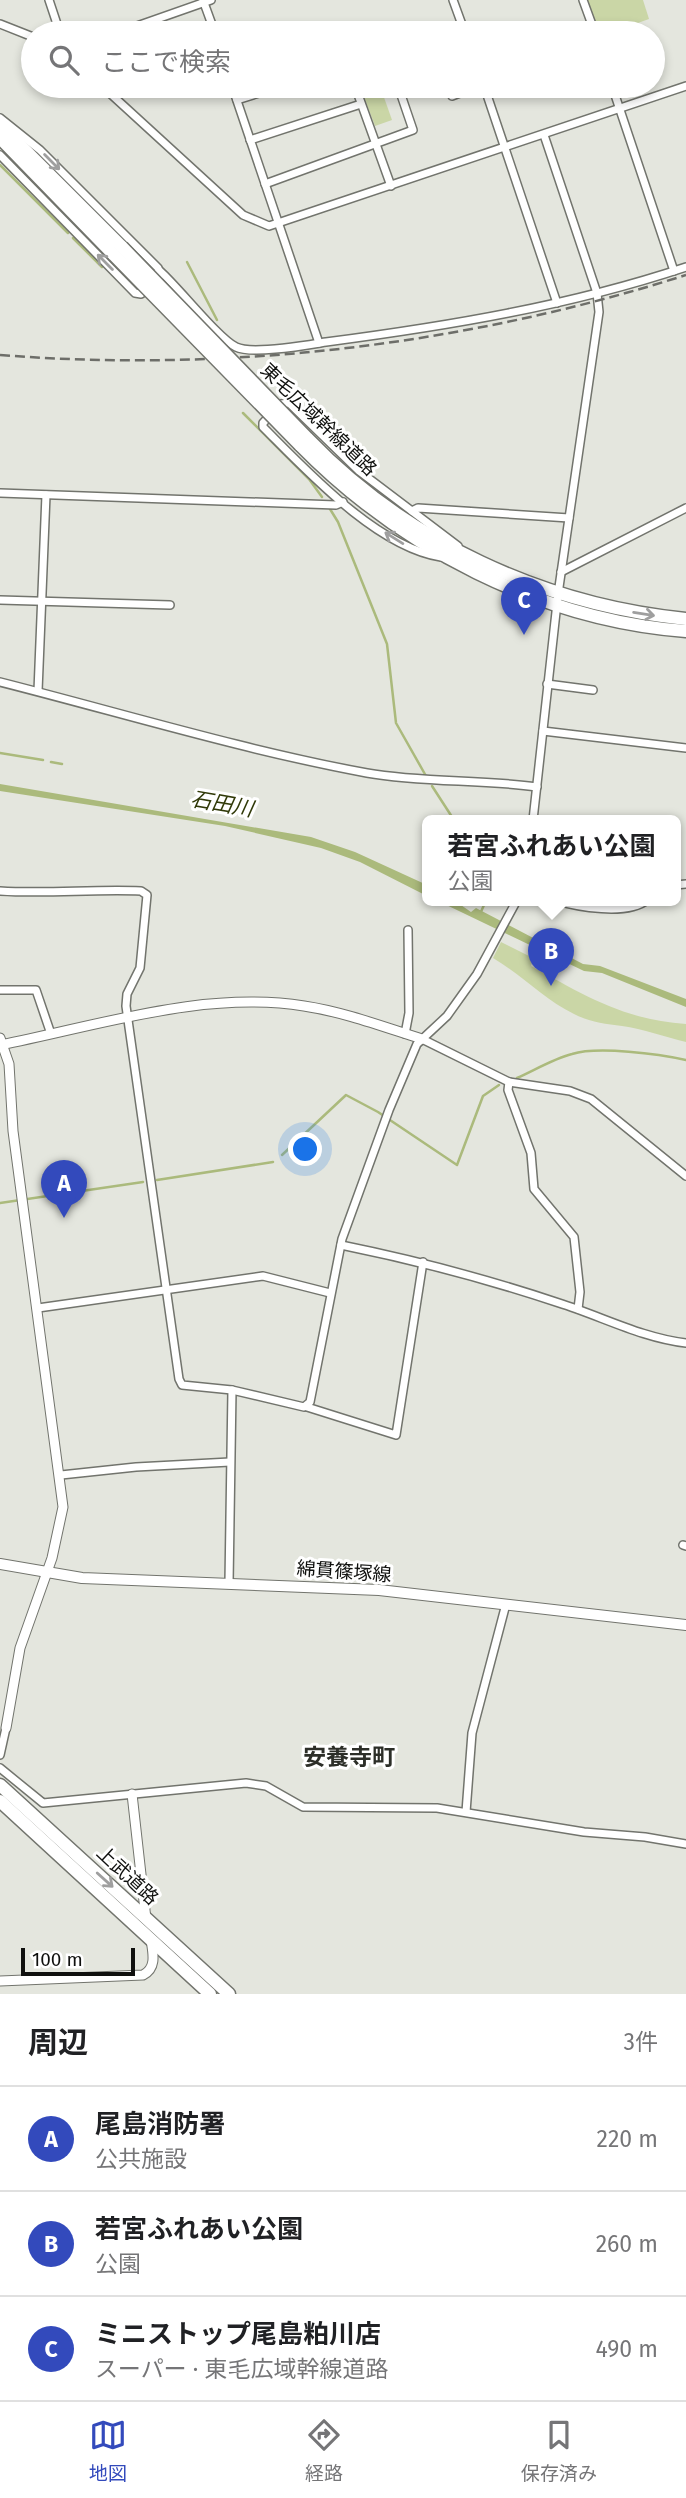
<!DOCTYPE html>
<html lang="ja">
<meta charset="utf-8">
<style>
body{margin:0;font-family:"Fira Sans","Noto Sans JP",sans-serif;background:#f6f6f6;color:#202124}
.scale{position:absolute;left:21px;bottom:18px;width:114px;box-sizing:border-box;padding-left:7px;border:4px solid #0f100e;border-top:0;font-size:19px;line-height:24px;white-space:nowrap;color:#0f100e;-webkit-text-stroke:5px #fff;paint-order:stroke}
.you{position:absolute;left:306px;top:1150px;width:24px;height:24px;margin:-18px;border:5px solid #fff;border-radius:50%;background:#1a73e8;box-shadow:0 0 0 10px #1a73e833}
.badge{display:grid;place-items:center;width:46px;height:46px;border-radius:50%;background:#334abc;color:#fff;font-size:23px;font-weight:700}
.pin{position:absolute;translate:-50% -58px;filter:drop-shadow(0 2px 4px #0008)}
.pin::after{content:'';position:absolute;top:37px;width:24px;height:21px;background:inherit;clip-path:polygon(0 0,100% 0,50% 100%)}
.popup{position:absolute;left:422px;top:815px;width:259px;height:91px;box-sizing:border-box;display:grid;place-content:center;border-radius:10px;background:#fff;filter:drop-shadow(0 2px 5px #0005);font-size:23px;white-space:nowrap;color:#757577}
.popup b{font-size:26px;color:#202124}
.popup::after{content:'';position:absolute;left:50%;top:100%;margin-left:-14px;border:14px solid transparent;border-top-color:#fff}
.list{margin:0;padding:0;list-style:none}
h2{display:flex;justify-content:space-between;align-items:center;height:91px;margin:0;padding:0 28px;font-size:30px}
h2 small{font-size:23px;font-weight:400;color:#757577}
.list li{display:grid;grid-template-columns:46px 1fr auto;gap:21px;align-items:center;box-sizing:border-box;height:105px;padding:0 28px;border-top:2px solid #e0e0e0}
.list b{display:block;font-size:26px;white-space:nowrap}
.list p{margin:0;font-size:23px;white-space:nowrap;color:#757577}
.list em{font-size:23px;font-style:normal;color:#757577}
.icon{flex:none;width:38px;height:38px;fill:none;stroke:currentColor;stroke-width:2;stroke-linecap:round;stroke-linejoin:round}
.map{position:relative;flex:none;width:686px;height:1994px;overflow:hidden}
.search{position:absolute;background:#fff;box-shadow:0 4px 10px #0003;left:21px;right:21px;top:21px;height:77px;display:flex;align-items:center;gap:18px;box-sizing:border-box;padding:0 24px;border-radius:38px;color:#757577;font-size:26px}
.sheet{height:406px;background:#fff}
nav{display:flex;justify-content:space-around;align-items:center;box-sizing:border-box;height:98px;border-top:2px solid #e0e0e0;background:#fff;font-size:19px;color:#757577}
nav a{display:grid;justify-items:center;gap:4px}
nav .on{color:#334abc}
.map>svg:first-child{display:block}
</style>
<div class="map">
<svg width="686" height="1994" viewBox="0 0 686 1994">
<rect width="100%" height="100%" fill="#e4e6de"/>
<g fill="#cad6a6">
<polygon points="586,0 643,0 649,19 610,33 598,33"/>
<polygon points="370,86 380,86 392,120 375,126 361,89"/>
<path d="M501 942 533 958 531 966C584 995 624 1020 686 1024V1042C665 1037 643 1029 622 1026 605 1024 590 1022 574 1014 545 1000 522 975 493 958Z"/>
</g>
<g fill="#abba7c">
<polygon points="0,784 311,837 355,852 427,885 427,896 360,862 321,848 225,826 0,791"/>
<polygon points="436,900 458,903 471,912 476,908 583,964 600,966 686,999 686,1007 602,973 584,971"/>
</g>
<g fill="none" stroke-linecap="round" stroke-linejoin="round">
<g stroke="#abba7c" stroke-width="2.5">
<polyline points="0,165 68,233"/>
<polyline points="73,238 102,267"/>
<polyline points="187,262 217,320"/>
<polyline points="243,413 309,479 322,497"/>
<polyline points="330,509 338,522 387,644 396,723 426,776"/>
<polyline points="0,753 43,760"/>
<polyline points="51,762 62,764"/>
<polyline points="432,786 454,820"/>
<polyline points="480,914 484,905"/>
<path d="M517 1078C535 1070 553 1059 572 1054 598 1046 659 1054 686 1060"/>
<polyline points="282,1155 346,1095 378,1112 457,1165 483,1096 499,1085"/>
<polyline points="157,1180 273,1162"/>
<polyline points="0,1203 143,1182"/>
</g>
<defs>
<g id="minor">
<polyline points="49,0 60,33"/>
<polyline points="203,0 215,33"/>
<polyline points="453,0 465,33"/>
<polyline points="583,0 595,33"/>
<polyline points="0,24 33,37"/>
<polyline points="117,33 211,0"/>
<polyline points="102,86 243,215 269,226 686,86"/>
<polyline points="232,86 319,343"/>
<polyline points="355,86 391,186"/>
<polyline points="484,86 557,303"/>
<polyline points="612,86 674,271"/>
<polyline points="486,92 504,86"/>
<polyline points="452,96 478,86"/>
<polyline points="237,100 281,86"/>
<polyline points="0,118 40,150 158,268 160,276"/>
<polyline points="250,140 361,104"/>
<polyline points="0,155 135,293 141,294 150,287"/>
<polyline points="265,184 413,130 398,86"/>
<path d="M160 271C179 288 218 338 236 347 252 355 307 345 326 342 448 326 569 306 686 267"/>
<polyline points="0,493 336,505 343,502"/>
<polyline points="412,511 418,508 569,518"/>
<path d="M441 557C377 547 308 472 263 427V423L281 404 289 403 359 471 458 546"/>
<polyline points="561,572 686,508"/>
<polyline points="0,600 170,605"/>
<path d="M0 682C122 713 243 750 367 773 423 783 481 779 537 787"/>
<polyline points="547,684 593,690"/>
<polyline points="38,691 46,495"/>
<polyline points="543,731 686,748"/>
<polyline points="533,820 558,594 599,312 597,293 544,135"/>
<polyline points="675,885 686,884"/>
<path d="M0 891C47 894 93 889 141 891L147 895 140 968 127 994 126 1006 179 1379 182 1385 232 1390 304 1407 310 1402 342 1239 389 1110 417 1044 447 1016 477 974 517 900"/>
<path d="M554 900C577 907 627 916 647 900"/>
<polyline points="0,990 36,990 51,1034"/>
<polyline points="405,1034 409,1013 408,930"/>
<polyline points="422,1039 509,1082 570,1091 591,1099 686,1176"/>
<polyline points="509,1082 508,1090 531,1153 534,1189 574,1237 580,1292 578,1309"/>
<path d="M341 1245C415 1260 487 1279 559 1303 601 1316 642 1338 686 1343"/>
<polyline points="38,1308 263,1276 330,1293"/>
<polyline points="307,1407 396,1435 423,1262"/>
<polyline points="61,1475 136,1467 230,1462"/>
<polyline points="683,1545 686,1546"/>
<polyline points="229,1583 232,1390"/>
<polyline points="0,1755 6,1728"/>
<polyline points="0,1768 43,1803 246,1783 266,1786 303,1807 437,1808 584,1832 645,1837 686,1844"/>
<polyline points="466,1812 472,1733 506,1604"/>
</g>
<g id="tertiary">
<polyline points="0,1038 9,1064 13,1131 63,1507 52,1558 20,1648 6,1728"/>
<path d="M0 1045C98 1026 203 990 304 1006 344 1012 384 1027 422 1039"/>
<polyline points="132,1794 146,1919"/>
<path d="M0 1981 143 1975C157 1968 153 1953 151 1940"/>
</g>
<polyline id="secondary" points="0,1564 82,1578 379,1590 686,1625"/>
<g id="trunk">
<polyline points="0,125 122,247"/>
<polyline points="0,138 114,255"/>
<path d="M307 438C407 542 544 605 686 619"/>
<path d="M300 445C401 548 541 620 686 631"/>
<polyline points="0,1785 229,1994"/>
<polyline points="0,1801 210,1994"/>
</g>
</defs>
<use href="#minor" stroke="#72746d" stroke-width="10"/>
<use href="#tertiary" stroke="#72746d" stroke-width="11"/>
<use href="#secondary" stroke="#72746d" stroke-width="12"/>
<use href="#trunk" stroke="#72746d" stroke-width="15"/>
<use href="#minor" stroke="#fff" stroke-width="7"/>
<use href="#tertiary" stroke="#fff" stroke-width="9"/>
<use href="#secondary" stroke="#fff" stroke-width="10"/>
<use href="#trunk" stroke="#fff" stroke-width="12"/>
<path stroke="#6d6e69" stroke-width="2.5" stroke-dasharray="10 5" stroke-linecap="butt" d="M0 355C231 373 466 345 686 275"/>
<defs>
<g id="trunk-bridge">
<polyline points="122,247 307,438"/>
<polyline points="114,255 300,445"/>
</g>
</defs>
<use href="#trunk-bridge" stroke="#72746d" stroke-width="15" stroke-linecap="butt"/>
<use href="#trunk-bridge" stroke="#fff" stroke-width="12"/>
</g>
<defs><path id="oneway-shaft" d="M-6 0H5M1.5-3L5.5 0L1.5 3" fill="none" stroke-width="1.6" stroke-linecap="round" stroke-linejoin="round" transform="scale(1.75)"/></defs>
<g stroke="#9f9f9f">
<use href="#oneway-shaft" transform="translate(52 162) rotate(45)"/>
<use href="#oneway-shaft" transform="translate(105 262) rotate(-135)"/>
<use href="#oneway-shaft" transform="translate(394 538) rotate(-148)"/>
<use href="#oneway-shaft" transform="translate(644 614) rotate(9)"/>
<use href="#oneway-shaft" transform="translate(105 1880) rotate(42)"/>
</g>
<g text-anchor="middle" stroke-width="6" stroke-linejoin="round" paint-order="stroke">
<g font-size="19" fill="#0f100e" stroke="#fff">
<text transform="translate(319 419) rotate(44)" y="7">東毛広域幹線道路</text>
<text transform="translate(344 1571) rotate(4)" y="7">綿貫篠塚線</text>
<text transform="translate(128 1875) rotate(43)" y="7">上武道路</text>
</g>
<g font-size="21" font-style="italic" fill="#313a09" stroke="#fff">
<text transform="translate(222 804) rotate(10)" y="7">石田川</text>
</g>
<g font-size="23" font-weight="bold" fill="#2c2e28" stroke="#fff">
<text x="349" y="1765">安養寺町</text>
</g>
</g>
</svg>
<div class="scale">100 m</div>
<div class="you"></div>
<div class="pin badge" style="left:64px;top:1218px">A</div>
<div class="pin badge" style="left:551px;top:986px">B</div>
<div class="popup"><b>若宮ふれあい公園</b>公園</div>
<div class="pin badge" style="left:524px;top:635px">C</div>
<div class="search"><svg class="icon" aria-label="search" viewBox="0 0 24 24"><circle cx="10" cy="10" r="6"/><path d="M15 15l6 6"/></svg>ここで検索</div>
</div>
<section class="sheet">
<h2>周辺<small>3件</small></h2>
<ul class="list">
<li><span class="badge">A</span><div><b>尾島消防署</b><p>公共施設</p></div><em>220 m</em></li>
<li><span class="badge">B</span><div><b>若宮ふれあい公園</b><p>公園</p></div><em>260 m</em></li>
<li><span class="badge">C</span><div><b>ミニストップ尾島粕川店</b><p>スーパー · 東毛広域幹線道路</p></div><em>490 m</em></li>
</ul>
</section>
<nav>
<a class="on"><svg class="icon" aria-label="map" viewBox="0 0 24 24"><path d="M3 6l6-2 6 2 6-2v14l-6 2-6-2-6 2zM9 4v14M15 6v14"/></svg>地図</a>
<a><svg class="icon" aria-label="directions" viewBox="0 0 24 24"><path d="M12 3l9 9-9 9-9-9zM9 14v-3h6M13 9l2 2-2 2"/></svg>経路</a>
<a><svg class="icon" aria-label="saved" viewBox="0 0 24 24"><path d="M7 4h10v16l-5-4-5 4z"/></svg>保存済み</a>
</nav>
